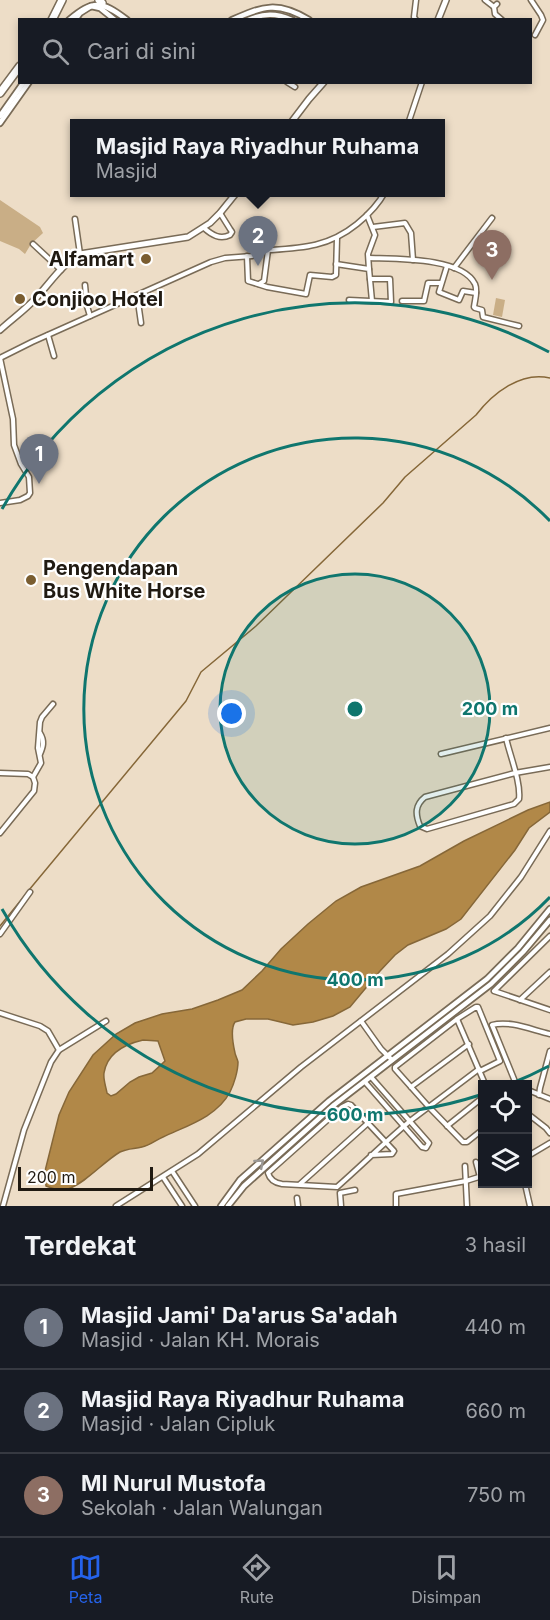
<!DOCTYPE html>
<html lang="id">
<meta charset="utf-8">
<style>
body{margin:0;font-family:Inter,sans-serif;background:#20242c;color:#f1f3f6}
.controls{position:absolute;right:18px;bottom:18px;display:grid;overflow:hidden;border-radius:0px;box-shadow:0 3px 9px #0003}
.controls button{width:54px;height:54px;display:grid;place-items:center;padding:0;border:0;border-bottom:2px solid #363941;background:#171b24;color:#f1f3f6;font:30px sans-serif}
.scale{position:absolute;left:18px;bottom:15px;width:135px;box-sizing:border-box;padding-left:6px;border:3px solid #201a12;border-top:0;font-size:16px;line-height:21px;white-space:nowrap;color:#201a12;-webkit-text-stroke:4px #fff;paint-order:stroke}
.you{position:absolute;left:232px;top:714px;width:21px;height:21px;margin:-15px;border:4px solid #fff;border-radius:50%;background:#1a73e8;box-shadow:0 0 0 9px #1a73e833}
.badge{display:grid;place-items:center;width:39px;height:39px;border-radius:50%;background:#2563eb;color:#fff;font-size:20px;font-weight:700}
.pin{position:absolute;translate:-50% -50px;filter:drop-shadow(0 2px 3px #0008)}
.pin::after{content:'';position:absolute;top:32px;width:21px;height:18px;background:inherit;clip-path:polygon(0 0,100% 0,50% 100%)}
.popup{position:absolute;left:70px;top:119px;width:375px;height:78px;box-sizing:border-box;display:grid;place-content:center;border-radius:0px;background:#171b24;filter:drop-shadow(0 2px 4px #0005);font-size:20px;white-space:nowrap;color:#9ea1a6}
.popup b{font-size:22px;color:#f1f3f6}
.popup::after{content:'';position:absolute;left:50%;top:100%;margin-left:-12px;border:12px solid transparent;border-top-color:#171b24}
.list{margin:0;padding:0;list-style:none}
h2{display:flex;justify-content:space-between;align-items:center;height:78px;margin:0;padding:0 24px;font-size:26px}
h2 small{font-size:20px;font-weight:400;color:#9ea1a6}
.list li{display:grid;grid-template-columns:39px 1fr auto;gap:18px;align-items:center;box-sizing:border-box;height:84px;padding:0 24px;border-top:2px solid #363941}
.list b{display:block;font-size:22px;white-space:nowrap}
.list p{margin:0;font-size:20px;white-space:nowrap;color:#9ea1a6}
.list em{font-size:20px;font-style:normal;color:#9ea1a6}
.icon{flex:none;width:33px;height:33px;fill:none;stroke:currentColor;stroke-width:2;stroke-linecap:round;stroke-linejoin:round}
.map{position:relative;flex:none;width:550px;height:1206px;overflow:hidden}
.search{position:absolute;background:#171b24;box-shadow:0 3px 9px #0003;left:18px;right:18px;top:18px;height:66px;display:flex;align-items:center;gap:15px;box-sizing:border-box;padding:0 21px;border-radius:0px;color:#9ea1a6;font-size:22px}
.sheet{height:330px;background:#171b24}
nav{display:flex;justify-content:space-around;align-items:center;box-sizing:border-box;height:84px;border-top:2px solid #363941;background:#171b24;font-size:16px;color:#9ea1a6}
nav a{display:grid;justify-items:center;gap:3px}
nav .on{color:#2563eb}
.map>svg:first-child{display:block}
</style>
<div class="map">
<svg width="550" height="1206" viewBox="0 0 550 1206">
<rect width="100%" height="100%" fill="#edddc7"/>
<g fill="#c9ae86">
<polygon points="0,200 40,227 43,233 31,244 25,254 19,249 0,241"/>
<polygon points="496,298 505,300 502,317 493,315"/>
</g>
<path fill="#b18848" stroke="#866738" stroke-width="1.5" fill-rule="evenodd" d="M550 802V812L529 828 515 850 461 919 446 929 408 945 395 955 380 971 350 1007 333 1016 313 1022 293 1025 268 1019H246L235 1022C230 1029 233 1044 235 1053 235 1054 238 1061 238 1062 238 1071 234 1084 230 1092 217 1117 186 1126 163 1137 156 1140 149 1146 142 1147 134 1149 128 1148 120 1152 103 1162 87 1182 68 1189 60 1191 54 1189 46 1186L45 1171 59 1115 69 1092 93 1055 116 1034 135 1023 162 1014 192 1009 218 1000 242 990 262 971 281 949 308 924 336 901 361 887 420 866 464 841 528 810ZM143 1040 158 1041 165 1061 152 1073 139 1077 130 1082 116 1094 111 1096 107 1093C106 1087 103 1079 104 1073 107 1053 126 1044 143 1040Z"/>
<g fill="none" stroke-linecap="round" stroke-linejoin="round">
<g stroke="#866738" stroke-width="1.5">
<path d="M29 890 186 701 201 672 256 626 383 503 405 477 476 415C493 393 521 371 550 378"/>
<polyline points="0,926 26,894"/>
</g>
<defs>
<g id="minor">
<polyline points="416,0 414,17 416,20"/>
<polyline points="485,0 494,7"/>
<polyline points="531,0 541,15 543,20 535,35"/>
<polyline points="497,4 494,7 495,14 502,20"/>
<polyline points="287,82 295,87"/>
<polyline points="408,124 422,82"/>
<polyline points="367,215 375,235 368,254 369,269"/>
<polyline points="75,219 80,254"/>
<polyline points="373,227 405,223 411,233 413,260"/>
<path d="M204 228C212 235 220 240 230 235L232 232 230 229 220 213"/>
<polyline points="33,244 61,270"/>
<polyline points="247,256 248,281 267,287 306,294 310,275 332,277 336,275 337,238"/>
<path d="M369 258C395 259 462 257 475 284 478 291 475 299 474 307L475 308 482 310 483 317 519 326"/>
<polyline points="336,264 369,269 372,301"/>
<polyline points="447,266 439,292 459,300 463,291 476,293"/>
<polyline points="454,268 492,218"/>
<polyline points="259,284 264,281 268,250"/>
<polyline points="85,285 87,306 90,316"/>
<polyline points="137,295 141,323"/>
<polyline points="349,300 391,302 390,279 370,279"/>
<polyline points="402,301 424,301 428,283 441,283"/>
<polyline points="48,335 54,356"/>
<path d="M0 358 32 342 211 262 225 258 252 256 256 251C295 248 325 250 357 224 368 215 378 205 385 192"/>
<polyline points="0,503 20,500 28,496 30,493 29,477 21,464 14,445 13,419 0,358"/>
<path d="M506 738C510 756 521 782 519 799L514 804 427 829 420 826C415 814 415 805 425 797L515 773 550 767"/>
<path d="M40 754C43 747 45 741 40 733"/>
<polyline points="441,754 550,728"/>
<polyline points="0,773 28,774 33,777 35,783 34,791 0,833"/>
<polyline points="33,777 41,763 38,748 40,722 42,717 53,704"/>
<polyline points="0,934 30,892"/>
<polyline points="550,936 494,991 550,1010"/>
<polyline points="520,1000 550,972"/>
<polyline points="0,1013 40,1026 48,1031 59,1050"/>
<polyline points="457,1019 485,1084"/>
<polyline points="361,1021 381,1049 392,1060"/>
<polyline points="480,1071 500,1061 478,1007 476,1007 457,1019 395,1067 395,1069 428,1106 463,1142 467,1142 482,1130"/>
<polyline points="365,1082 422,1147 426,1148 429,1143 371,1077"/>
<path d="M516 1084 492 1025C510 1020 532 1030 550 1034"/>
<polyline points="411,1087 469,1044"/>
<polyline points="528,1090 550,1099"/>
<polyline points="539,1095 540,1088 550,1051"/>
<polyline points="528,1114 546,1128 550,1133"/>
<polyline points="447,1126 482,1098"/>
<path d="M371 1155 392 1154 394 1151 351 1105 348 1104 342 1107 268 1173C270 1180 275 1183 282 1184L337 1187C362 1165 385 1142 410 1121L479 1069"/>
<polyline points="528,1156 550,1143"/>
<polyline points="476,1162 480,1177"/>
<polyline points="465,1166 467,1206"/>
<polyline points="172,1171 195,1206"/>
<polyline points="163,1177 182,1206"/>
<polyline points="300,1184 368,1123"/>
<polyline points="525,1184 530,1206"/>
<polyline points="297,1198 298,1206"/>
<polyline points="3,1206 24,1130 51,1062 59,1050 106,1021"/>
<polyline points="116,1206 198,1154 301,1067 448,954 490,916 521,877 550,831"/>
<polyline points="341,1206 340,1193 355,1190"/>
<polyline points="396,1206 396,1194 466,1181 482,1176"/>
</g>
<g id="tertiary">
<path d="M69 20C93 0 101 0 127 20"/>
<polyline points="75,20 80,13 91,6 100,8 115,20"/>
<path d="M232 20C263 6 278 1 309 20"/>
<path d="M248 20C264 13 276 13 292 20"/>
<polyline points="0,116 24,82"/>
<polyline points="0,123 29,82"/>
<polyline points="221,1206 240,1180 329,1101 487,979 518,948 550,909"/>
<polyline points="228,1206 244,1186 334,1105 491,984 523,952 550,920"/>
</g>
<g id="secondary">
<polyline points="438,20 446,0"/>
<polyline points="290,124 309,99 324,82"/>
<path d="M0 330C12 319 25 310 36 298 50 283 62 264 80 254L188 237 210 223 220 213 237 192"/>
</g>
<g id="motorway">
<polyline points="99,0 102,3"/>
<polyline points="52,20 62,0"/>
<polyline points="0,93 20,66"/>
</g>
</defs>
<use href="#minor" stroke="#796b57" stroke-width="7"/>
<use href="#tertiary" stroke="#796b57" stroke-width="8"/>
<use href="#secondary" stroke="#796b57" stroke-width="8"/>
<use href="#motorway" stroke="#796b57" stroke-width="10"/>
<use href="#minor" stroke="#fff" stroke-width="4"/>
<use href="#tertiary" stroke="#fff" stroke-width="4.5"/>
<use href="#secondary" stroke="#fff" stroke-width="5"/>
<use href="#motorway" stroke="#fff" stroke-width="7"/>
</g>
<defs><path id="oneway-chevron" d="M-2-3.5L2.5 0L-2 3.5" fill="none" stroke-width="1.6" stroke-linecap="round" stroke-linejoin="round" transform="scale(1.5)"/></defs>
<use stroke="#9b9894" href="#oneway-chevron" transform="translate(260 1163) rotate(-41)"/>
<circle cx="355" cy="709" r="135" fill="#0f766e" fill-opacity=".12"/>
<g fill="none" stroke="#0f766e" stroke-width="3">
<circle cx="355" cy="709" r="135"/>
<path d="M550 897A271 271 0 1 1 550 521"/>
<path d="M549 1066A406 406 0 0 1 510 1084M480 1095A406 406 0 0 1 2 909M2 509A406 406 0 0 1 549 352"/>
</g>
<g fill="#7a5d30" stroke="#fff" stroke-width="2">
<circle cx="146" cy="259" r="6"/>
<circle cx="20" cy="299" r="6"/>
<circle cx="31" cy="580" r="6"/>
</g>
<g text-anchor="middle" stroke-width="4.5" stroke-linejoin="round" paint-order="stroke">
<g font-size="20" font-weight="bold" fill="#201a12" stroke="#fff" text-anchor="start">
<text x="134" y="266" text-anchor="end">Alfamart</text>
<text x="32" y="306">Conjioo Hotel</text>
<text x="43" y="575">Pengendapan<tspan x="43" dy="23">Bus White Horse</tspan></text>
</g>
</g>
<circle cx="355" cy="709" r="9" fill="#0f766e" stroke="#fff" stroke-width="3"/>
<g font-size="18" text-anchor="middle" font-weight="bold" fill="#0f766e" stroke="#fff" stroke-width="4.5" stroke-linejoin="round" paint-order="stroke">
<text x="490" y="715">200 m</text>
<text x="355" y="986">400 m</text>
<text x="355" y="1121">600 m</text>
</g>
</svg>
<div class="controls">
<button><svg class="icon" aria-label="locate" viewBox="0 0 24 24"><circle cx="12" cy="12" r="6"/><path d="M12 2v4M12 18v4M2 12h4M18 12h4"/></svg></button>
<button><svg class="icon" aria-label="layers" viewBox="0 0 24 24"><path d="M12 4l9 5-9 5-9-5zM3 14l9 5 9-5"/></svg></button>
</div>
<div class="scale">200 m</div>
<div class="you"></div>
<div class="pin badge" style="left:39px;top:484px;background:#6b7280">1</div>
<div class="pin badge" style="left:258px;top:266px;background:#6b7280">2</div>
<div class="popup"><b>Masjid Raya Riyadhur Ruhama</b>Masjid</div>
<div class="pin badge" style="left:492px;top:280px;background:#8d6e63">3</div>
<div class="search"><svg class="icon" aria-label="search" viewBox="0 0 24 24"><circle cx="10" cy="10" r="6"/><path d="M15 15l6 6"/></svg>Cari di sini</div>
</div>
<section class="sheet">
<h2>Terdekat<small>3 hasil</small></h2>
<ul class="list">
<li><span class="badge" style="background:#6b7280">1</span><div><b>Masjid Jami' Da'arus Sa'adah</b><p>Masjid · Jalan KH. Morais</p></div><em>440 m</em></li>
<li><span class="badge" style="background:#6b7280">2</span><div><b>Masjid Raya Riyadhur Ruhama</b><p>Masjid · Jalan Cipluk</p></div><em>660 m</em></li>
<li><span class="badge" style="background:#8d6e63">3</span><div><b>MI Nurul Mustofa</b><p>Sekolah · Jalan Walungan</p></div><em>750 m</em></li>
</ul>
</section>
<nav>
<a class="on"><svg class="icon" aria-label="map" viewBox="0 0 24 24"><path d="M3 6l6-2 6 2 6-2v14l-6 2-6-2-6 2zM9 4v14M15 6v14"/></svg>Peta</a>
<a><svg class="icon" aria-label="directions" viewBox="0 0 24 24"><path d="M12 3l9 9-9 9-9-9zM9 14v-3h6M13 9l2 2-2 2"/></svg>Rute</a>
<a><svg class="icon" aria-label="saved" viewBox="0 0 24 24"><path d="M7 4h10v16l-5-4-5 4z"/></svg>Disimpan</a>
</nav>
